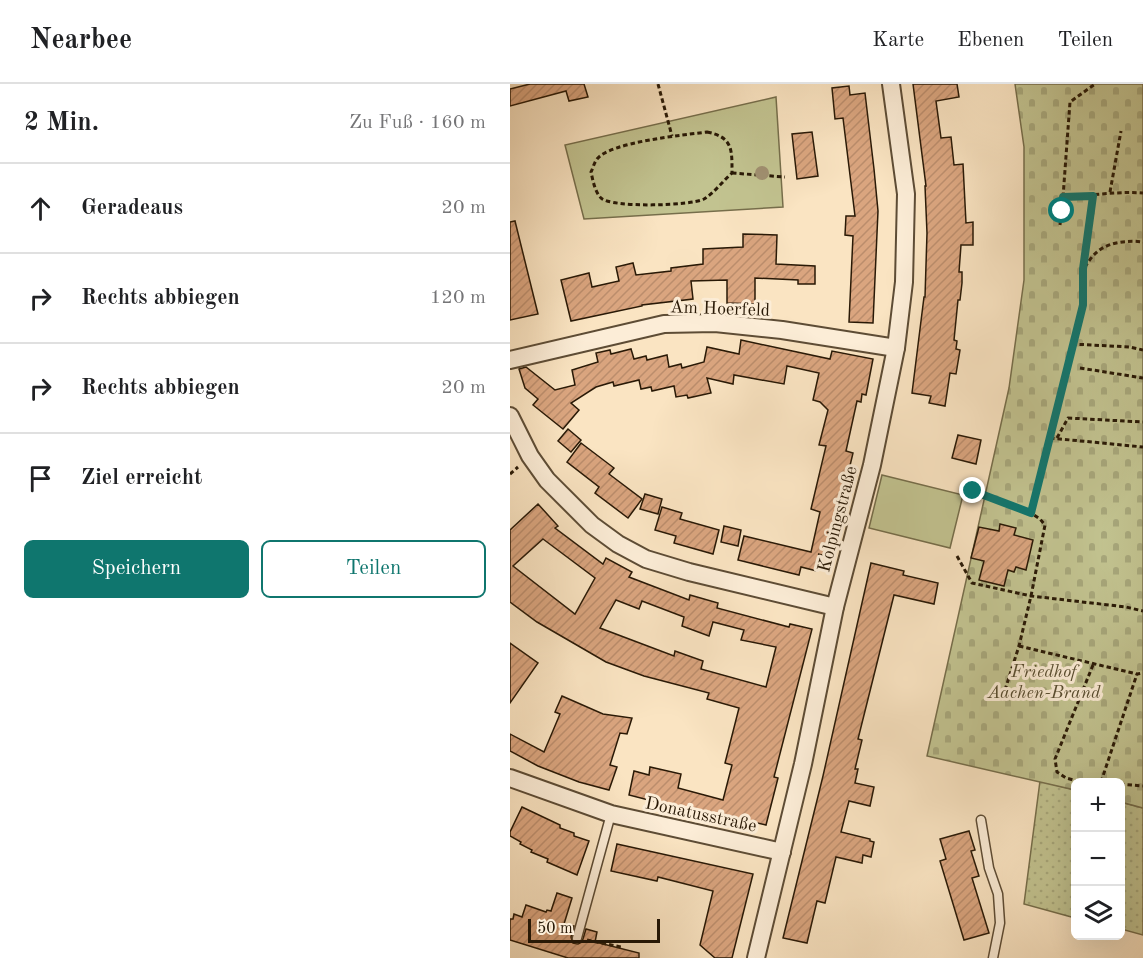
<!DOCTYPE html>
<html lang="de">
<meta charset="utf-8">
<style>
body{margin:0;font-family:"Old Standard TT",serif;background:#f2f2f2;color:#202124}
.controls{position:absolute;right:18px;bottom:18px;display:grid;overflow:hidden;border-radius:9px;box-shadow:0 6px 24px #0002}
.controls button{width:54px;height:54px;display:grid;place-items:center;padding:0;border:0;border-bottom:2px solid #e0e0e0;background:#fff;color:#202124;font:30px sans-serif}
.scale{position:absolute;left:18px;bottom:15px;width:132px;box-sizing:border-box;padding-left:6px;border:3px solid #291906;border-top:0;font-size:16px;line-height:21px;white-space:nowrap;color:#291906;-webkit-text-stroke:4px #fcedd7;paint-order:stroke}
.stop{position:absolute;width:18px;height:18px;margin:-14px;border:4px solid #0f766e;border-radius:50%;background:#fff}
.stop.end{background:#0f766e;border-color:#fff;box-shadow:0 2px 6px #0008}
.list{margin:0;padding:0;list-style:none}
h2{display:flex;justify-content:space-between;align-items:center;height:78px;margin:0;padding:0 24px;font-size:26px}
h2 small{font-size:20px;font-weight:400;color:#757577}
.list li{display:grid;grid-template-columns:39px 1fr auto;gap:18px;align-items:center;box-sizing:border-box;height:90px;padding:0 24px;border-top:2px solid #e0e0e0}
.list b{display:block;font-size:22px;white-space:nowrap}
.list em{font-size:20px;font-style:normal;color:#757577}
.actions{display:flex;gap:12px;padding:18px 24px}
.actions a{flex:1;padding:14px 0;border:2px solid #0f766e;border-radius:9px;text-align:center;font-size:21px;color:#0f766e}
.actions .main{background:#0f766e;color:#fff}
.icon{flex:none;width:33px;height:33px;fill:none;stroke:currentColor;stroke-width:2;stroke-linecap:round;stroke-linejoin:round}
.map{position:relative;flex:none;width:633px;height:874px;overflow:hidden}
header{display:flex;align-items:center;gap:36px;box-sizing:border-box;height:84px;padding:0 30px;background:#fff;border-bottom:2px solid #e0e0e0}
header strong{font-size:28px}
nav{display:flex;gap:33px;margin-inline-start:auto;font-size:21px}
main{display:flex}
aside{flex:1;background:#fff}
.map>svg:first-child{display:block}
</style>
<header>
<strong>Nearbee</strong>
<nav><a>Karte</a><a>Ebenen</a><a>Teilen</a></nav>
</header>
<main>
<aside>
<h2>2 Min.<small>Zu Fuß · 160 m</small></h2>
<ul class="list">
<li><svg class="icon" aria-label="ahead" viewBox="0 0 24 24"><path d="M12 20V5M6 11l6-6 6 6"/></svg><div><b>Geradeaus</b></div><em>20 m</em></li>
<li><svg class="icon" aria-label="right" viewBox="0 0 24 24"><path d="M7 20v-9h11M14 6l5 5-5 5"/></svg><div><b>Rechts abbiegen</b></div><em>120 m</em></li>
<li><svg class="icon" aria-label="right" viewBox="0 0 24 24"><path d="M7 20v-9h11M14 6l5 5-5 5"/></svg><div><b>Rechts abbiegen</b></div><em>20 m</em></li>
<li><svg class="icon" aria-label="arrive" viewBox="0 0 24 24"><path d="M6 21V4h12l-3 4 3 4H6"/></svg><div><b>Ziel erreicht</b></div></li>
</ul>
<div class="actions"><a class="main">Speichern</a><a>Teilen</a></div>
</aside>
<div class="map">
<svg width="633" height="874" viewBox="0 0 633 874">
<defs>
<pattern id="grass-dots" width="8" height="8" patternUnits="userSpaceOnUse" patternTransform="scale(1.5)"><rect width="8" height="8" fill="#c2c390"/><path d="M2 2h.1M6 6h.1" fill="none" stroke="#a7a77b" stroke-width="1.8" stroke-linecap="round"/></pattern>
<pattern id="cemetery-stones" width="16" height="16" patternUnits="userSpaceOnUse" patternTransform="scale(1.5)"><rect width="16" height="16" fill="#c2c390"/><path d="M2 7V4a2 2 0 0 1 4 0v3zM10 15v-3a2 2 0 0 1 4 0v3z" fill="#a7a77b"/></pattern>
<pattern id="building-hatch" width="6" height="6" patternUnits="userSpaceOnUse" patternTransform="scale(1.5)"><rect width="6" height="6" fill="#daa57f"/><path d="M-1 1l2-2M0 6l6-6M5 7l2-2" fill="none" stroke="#bb8d6c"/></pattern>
</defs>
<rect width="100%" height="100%" fill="#fae4c2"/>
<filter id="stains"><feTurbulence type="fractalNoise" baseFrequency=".00333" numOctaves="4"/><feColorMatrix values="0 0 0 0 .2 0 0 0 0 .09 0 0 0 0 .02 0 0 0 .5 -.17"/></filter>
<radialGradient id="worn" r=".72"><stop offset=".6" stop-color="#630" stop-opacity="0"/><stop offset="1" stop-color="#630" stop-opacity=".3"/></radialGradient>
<g fill="url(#grass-dots)" stroke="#766e4b" stroke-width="1.5">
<polygon points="530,697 565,706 565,834 514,820"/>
<polygon points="610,718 633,724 633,851 611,845"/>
</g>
<polygon fill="url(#cemetery-stones)" stroke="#766e4b" stroke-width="1.5" points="505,0 633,0 633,724 611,718 610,698 566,698 565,706 417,672 499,304 514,196 514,63"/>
<g fill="#c2c390" stroke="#766e4b" stroke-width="1.5">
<polygon points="266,13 273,123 74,135 55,61"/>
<polygon points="372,391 453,411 440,464 359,444"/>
</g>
<g fill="url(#building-hatch)" stroke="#291906" stroke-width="1.5" fill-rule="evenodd">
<polygon points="20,0 74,0 78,13 59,17 56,7 0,22 0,5"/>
<polygon points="403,0 447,0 449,13 426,17 431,54 441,53 444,81 453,80 456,139 463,138 463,161 451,161 449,188 452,188 452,199 450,216 448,216 444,256 447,257 446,265 450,266 446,290 440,289 435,322 419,319 421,312 402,309 414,213 415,213 417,149 415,102 416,102"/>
<polygon points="339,2 340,11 355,9 364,85 368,127 363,239 339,238 343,152 335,151 336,132 345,132 333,34 325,35 322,4"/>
<polygon points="302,48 308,92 287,95 282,50"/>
<polygon points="5,137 28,230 0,236 0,138"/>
<polygon points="233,150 267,151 266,180 305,182 305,200 288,200 288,196 245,194 245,220 217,219 217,196 181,197 183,215 132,221 132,222 61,237 51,196 79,189 82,203 109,197 106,183 123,179 126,191 161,187 161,184 193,180 193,165 233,163"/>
<polygon points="231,256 320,275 322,267 363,275 356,311 352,310 351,318 347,317 336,367 343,369 328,432 326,431 316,472 308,470 311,471 307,487 291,483 289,491 228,476 234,452 301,468 310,428 301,425 316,362 309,361 318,326 310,318 303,316 309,289 277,282 274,300 224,291 223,300 197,294 201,309 178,314 177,311 166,313 164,302 142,307 141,303 131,305 129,296 104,302 103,298 86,303 61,319 69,326 53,345 23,321 28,315 15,304 9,285 16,283 45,306 65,301 62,286 88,278 86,269 100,266 101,270 121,265 124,275 136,272 137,276 157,271 159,283 171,280 172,284 194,278 197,263 229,270"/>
<polygon points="58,345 71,356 61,368 48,357"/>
<polygon points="448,351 471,356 466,380 442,374"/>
<polygon points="71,359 104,384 99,390 132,415 118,434 85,409 89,403 57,378"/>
<polygon points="135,410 152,415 148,430 130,425"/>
<path d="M28 420 48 442 45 444 93 480 96 474 122 488 119 493 179 516 180 511 208 519 207 524 279 543 280 540 302 545 264 693 268 694 256 741 225 734 224 738 119 711 124 687 139 691 140 683 171 690 168 704 213 716 222 681 215 679 229 624 197 615 199 609 134 592 96 578 27 538 0 518V446ZM33 455 85 494 65 530 3 482ZM106 516 129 525 132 517 174 533 172 542 199 552 203 538 234 546 231 556 266 563 256 603 191 585 193 577 165 567 164 572 90 544Z"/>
<polygon points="152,423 172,429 170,435 209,446 203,470 164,459 166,452 145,446"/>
<polygon points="490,440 506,444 504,451 523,456 516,486 506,483 504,488 498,486 494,502 469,496 474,477 461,474 469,443 489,447"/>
<polygon points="214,442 231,446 228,462 211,458"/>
<polygon points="361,479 394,487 393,491 428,499 424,520 384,511 348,655 352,656 345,685 348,685 345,699 364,703 360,722 339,717 331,748 360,755 360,757 364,758 361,773 353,771 352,779 326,773 315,819 307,817 297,859 273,854 313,692"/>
<polygon points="0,559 28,579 0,619"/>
<polygon points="52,612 93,630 122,634 117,650 110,649 100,681 107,683 99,706 69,698 28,682 0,667 0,650 34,668 50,630 45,628"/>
<polygon points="12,723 50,741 50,744 64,749 64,752 79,757 67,791 37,778 38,775 21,768 22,766 10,760 11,758 0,752 0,748"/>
<polygon points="459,747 465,766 461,767 469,792 462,794 479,849 454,856 430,777 436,775 430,755"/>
<polygon points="107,760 243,790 222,874 205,874 190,861 203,807 148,793 147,797 101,787"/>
<polygon points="47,809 62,814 54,840 64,842 61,853 63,859 68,860 72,858 76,845 87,848 85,858 129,869 129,874 58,874 0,856 0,835 3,835 4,830 12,833 16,821 36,828 37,826 41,827"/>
</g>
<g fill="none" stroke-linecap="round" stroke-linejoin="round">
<defs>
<g id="lane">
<polyline points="471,736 479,784 488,810 490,839 483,874"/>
<polyline points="67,854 101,730"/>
</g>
<g id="street">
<polyline points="0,276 154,240 205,239 272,246 386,264"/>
<polyline points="0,332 20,372 37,396 82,441 108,460 136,475 179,488 325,523"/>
<polyline points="0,694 101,730 272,768"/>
<polyline points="246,874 293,680 325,523 362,381 386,264 394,198 396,110 381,0"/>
</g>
</defs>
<use href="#lane" stroke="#5d4c35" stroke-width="11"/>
<use href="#street" stroke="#5d4c35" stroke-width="20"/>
<g stroke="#291906" stroke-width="3" stroke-dasharray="4.5 3" stroke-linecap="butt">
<polyline points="148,0 162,52"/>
<path d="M197 48C223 53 222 66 222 89 213 97 204 109 194 115 181 122 101 124 91 114 85 108 83 97 81 88 83 84 84 79 87 75 100 58 174 51 197 48Z"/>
<polyline points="222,89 275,93"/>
<polyline points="600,108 611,47"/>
<polyline points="553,113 560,18 585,0"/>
<path d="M550 141 553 113C580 112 606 107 633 109"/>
<path d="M575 183C578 178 582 172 587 168 598 158 619 156 633 158"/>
<polyline points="562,260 620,263 633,266"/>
<polyline points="570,284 633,294"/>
<polyline points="540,354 633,363"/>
<polyline points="547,354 558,334 633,338"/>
<polyline points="0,390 8,383"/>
<polyline points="463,407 521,429"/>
<polyline points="447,472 462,499 521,512 616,523 633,527"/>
<polyline points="509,562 627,590 633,589"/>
<polyline points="583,581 545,675 547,688 556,694 567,697 597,698"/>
<polyline points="495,606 509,562 521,512 535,441 530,435 521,429 573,221 573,185 583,112"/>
<polyline points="591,698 627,590"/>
<polyline points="610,700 633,702"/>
<polyline points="77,856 111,863"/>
</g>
<use href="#lane" stroke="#fcedd7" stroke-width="8"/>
<use href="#street" stroke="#fcedd7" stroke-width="16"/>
</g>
<circle fill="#a09071" cx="252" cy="89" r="7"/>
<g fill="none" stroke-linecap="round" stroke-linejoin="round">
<polyline stroke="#0f766e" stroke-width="8" points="463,407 521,429 573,221 573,185 583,112 553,113 552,127"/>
</g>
<g text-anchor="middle" stroke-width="6" stroke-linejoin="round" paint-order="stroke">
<g font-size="18" fill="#291906" stroke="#fcedd7">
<text transform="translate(210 224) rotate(2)" y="6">Am Hoerfeld</text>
<text transform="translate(327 435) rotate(-75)" y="6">Kolpingstraße</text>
<text transform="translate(191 730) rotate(12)" y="6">Donatusstraße</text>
</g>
<g font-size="18" font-style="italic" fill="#574c2f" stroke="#fcedd7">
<text x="534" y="593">Friedhof<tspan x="534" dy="21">Aachen-Brand</tspan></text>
</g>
</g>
<rect width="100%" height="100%" filter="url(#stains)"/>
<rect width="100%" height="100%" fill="url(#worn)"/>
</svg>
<div class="controls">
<button>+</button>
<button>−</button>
<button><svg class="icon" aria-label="layers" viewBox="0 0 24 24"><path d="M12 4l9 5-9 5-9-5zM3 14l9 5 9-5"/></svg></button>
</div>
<div class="scale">50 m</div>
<div class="stop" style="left:552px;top:127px"></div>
<div class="stop end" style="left:463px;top:407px"></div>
</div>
</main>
